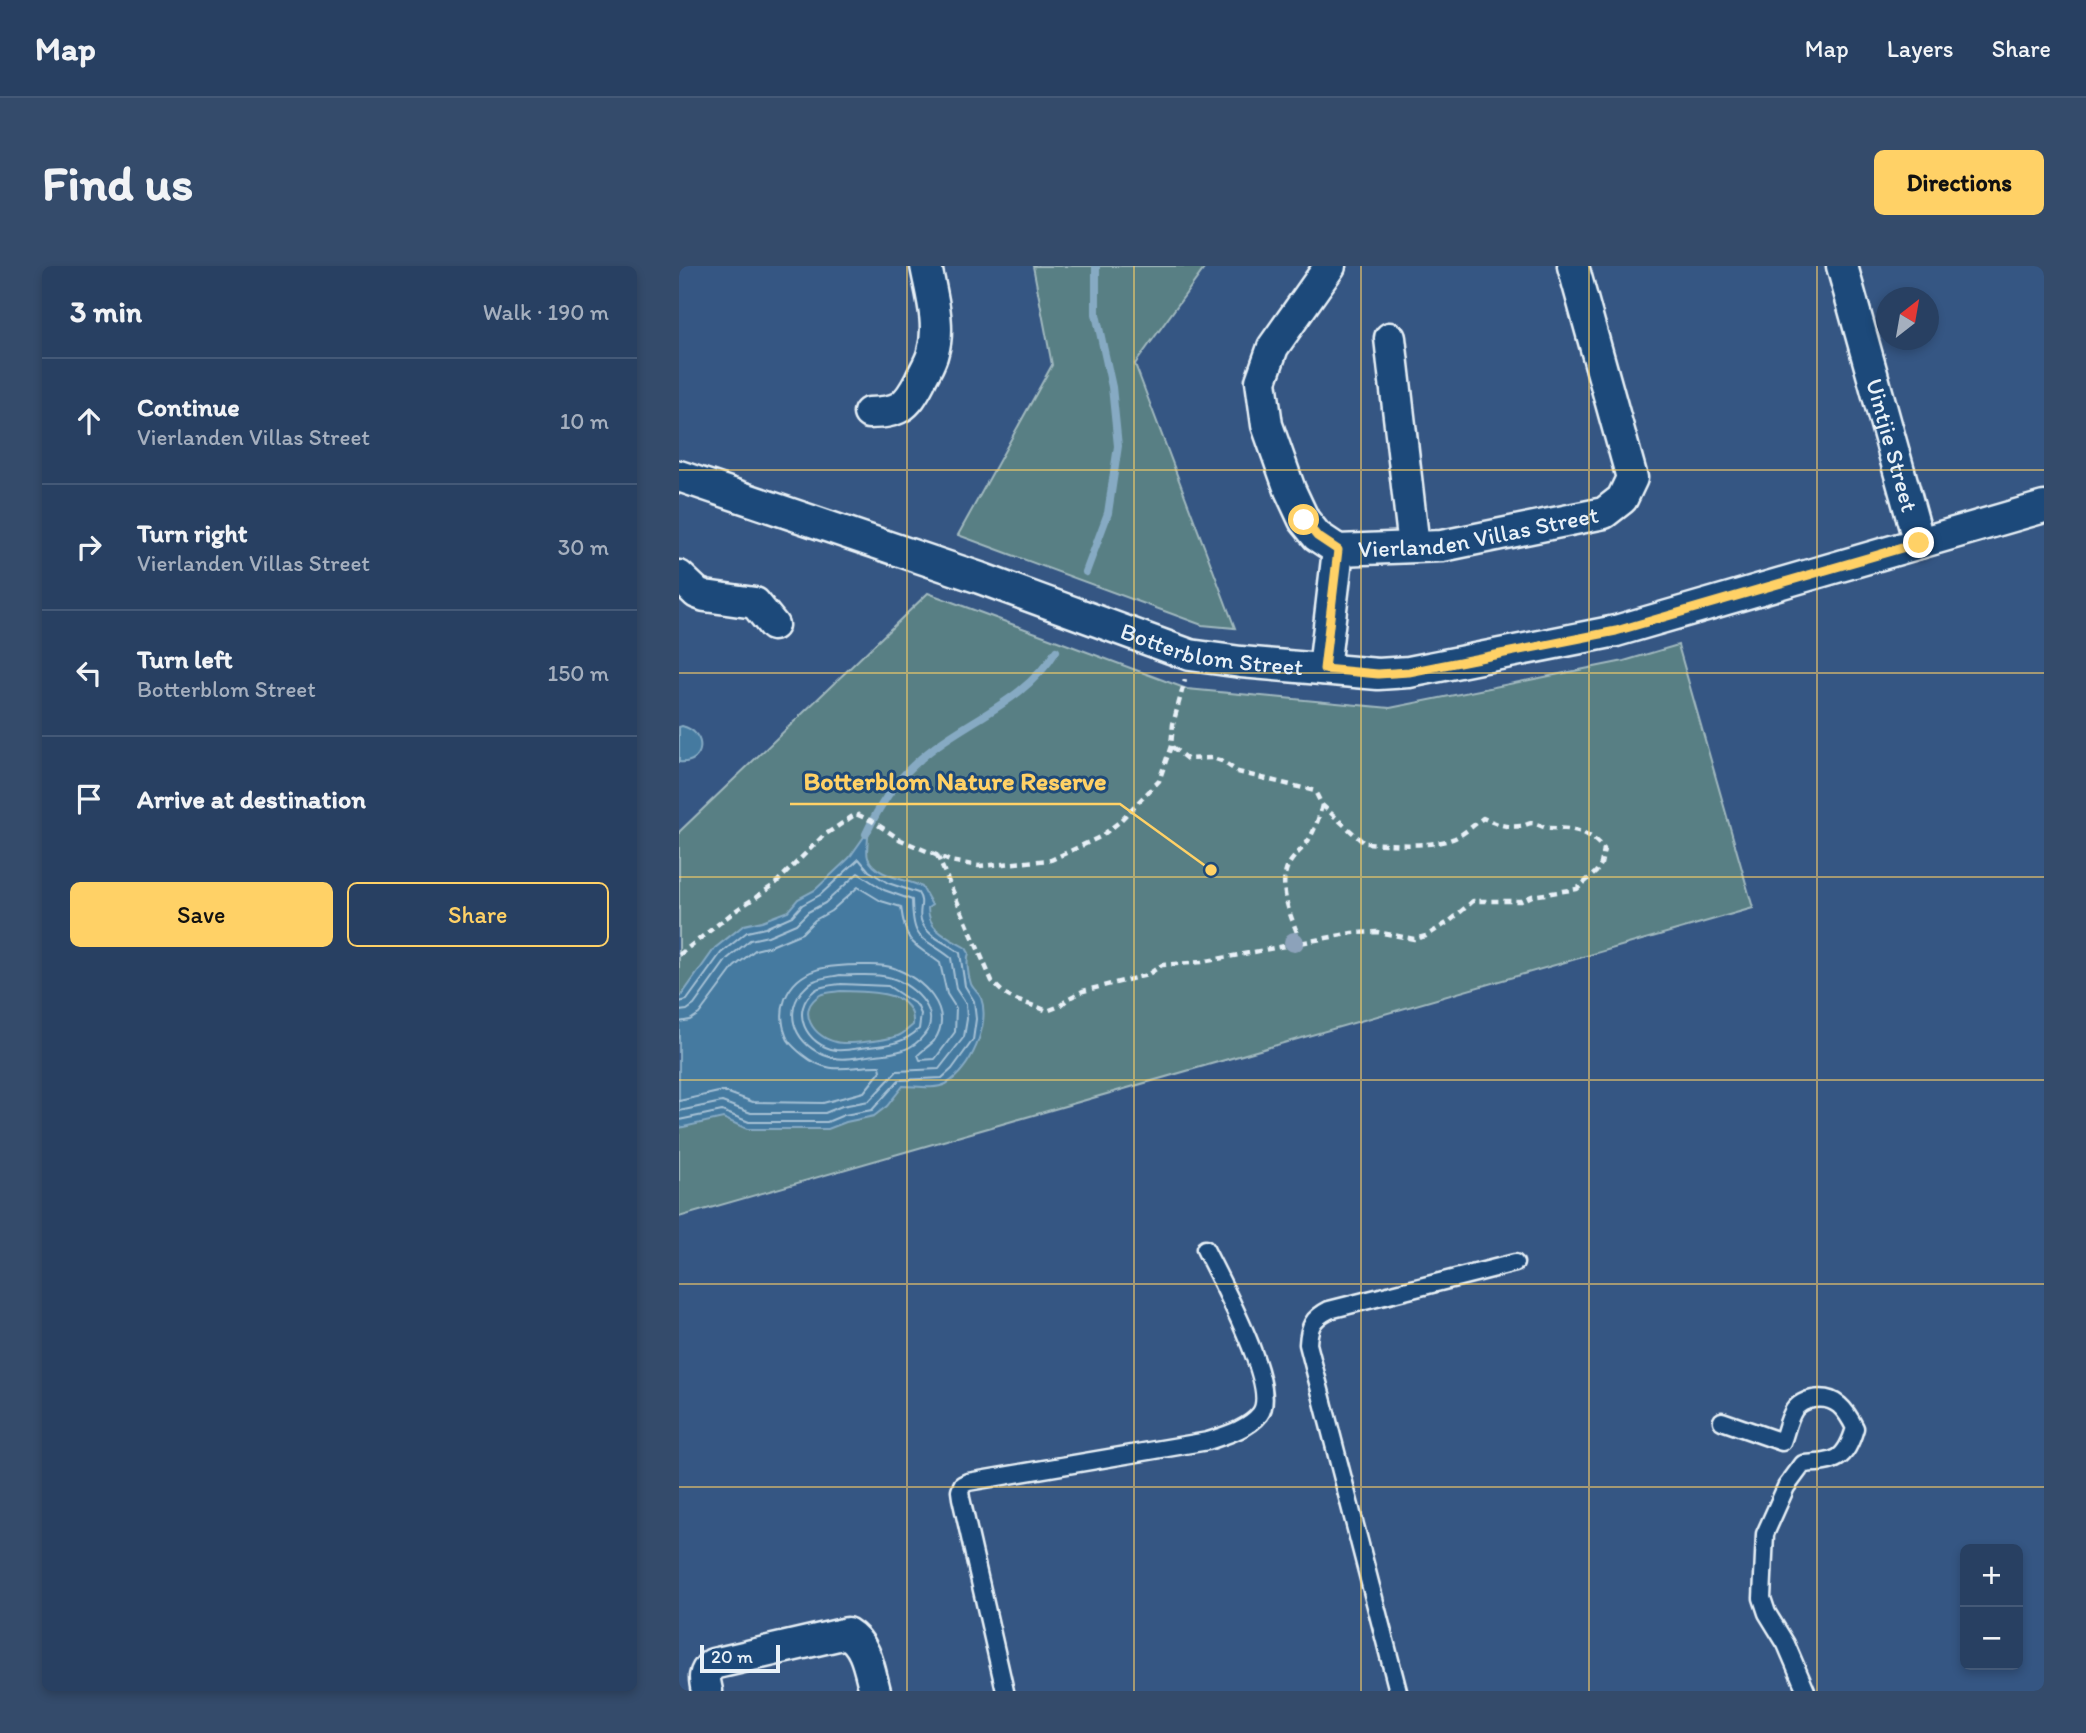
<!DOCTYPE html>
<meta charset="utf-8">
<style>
body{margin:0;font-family:Itim,sans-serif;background:#344b6b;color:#f1f3f6}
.controls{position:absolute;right:21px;bottom:21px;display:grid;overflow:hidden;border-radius:10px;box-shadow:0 4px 10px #0003}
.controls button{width:63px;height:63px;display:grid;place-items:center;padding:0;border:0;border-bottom:2px solid #445977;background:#284062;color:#f1f3f6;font:35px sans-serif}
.compass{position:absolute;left:1197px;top:21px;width:63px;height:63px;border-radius:50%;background:#284062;box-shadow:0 4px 10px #0003;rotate:31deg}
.scale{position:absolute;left:21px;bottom:18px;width:80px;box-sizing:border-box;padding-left:7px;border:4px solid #e8f1f8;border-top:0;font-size:19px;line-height:24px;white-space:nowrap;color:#e8f1f8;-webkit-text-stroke:5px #1f4a7a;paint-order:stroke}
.stop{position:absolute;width:21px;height:21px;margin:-16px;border:5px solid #ffd166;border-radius:50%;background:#fff}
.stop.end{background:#ffd166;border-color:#fff;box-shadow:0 2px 7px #0008}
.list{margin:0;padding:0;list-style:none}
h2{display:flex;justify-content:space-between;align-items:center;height:91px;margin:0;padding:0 28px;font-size:30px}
h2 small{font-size:23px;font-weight:400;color:#a5afbe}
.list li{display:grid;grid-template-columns:46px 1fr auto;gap:21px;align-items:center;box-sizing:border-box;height:126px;padding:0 28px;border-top:2px solid #445977}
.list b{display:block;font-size:26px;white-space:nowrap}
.list p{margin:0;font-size:23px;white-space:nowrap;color:#a5afbe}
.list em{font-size:23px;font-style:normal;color:#a5afbe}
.actions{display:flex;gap:14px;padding:21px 28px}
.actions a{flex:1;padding:16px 0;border:2px solid #ffd166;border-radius:10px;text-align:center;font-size:24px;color:#ffd166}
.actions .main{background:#ffd166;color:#111}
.icon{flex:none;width:38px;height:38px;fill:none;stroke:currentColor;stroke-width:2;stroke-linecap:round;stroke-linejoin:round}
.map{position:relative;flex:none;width:1365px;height:1425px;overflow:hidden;border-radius:10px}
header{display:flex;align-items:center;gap:42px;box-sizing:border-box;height:98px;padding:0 35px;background:#284062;border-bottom:2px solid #445977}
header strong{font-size:33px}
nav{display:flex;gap:38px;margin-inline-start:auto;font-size:24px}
.intro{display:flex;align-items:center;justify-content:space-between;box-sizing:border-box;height:168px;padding:0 42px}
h1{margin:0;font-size:49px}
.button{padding:18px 32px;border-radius:10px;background:#ffd166;color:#111;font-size:24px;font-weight:700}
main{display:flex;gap:42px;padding:0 42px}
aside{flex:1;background:#284062;border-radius:10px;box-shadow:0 4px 10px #0003}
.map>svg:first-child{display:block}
</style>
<header>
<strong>Map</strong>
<nav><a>Map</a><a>Layers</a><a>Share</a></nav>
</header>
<div class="intro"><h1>Find us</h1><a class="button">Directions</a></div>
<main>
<aside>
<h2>3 min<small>Walk · 190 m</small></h2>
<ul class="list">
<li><svg class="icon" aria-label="ahead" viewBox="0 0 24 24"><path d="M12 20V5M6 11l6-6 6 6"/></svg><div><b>Continue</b><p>Vierlanden Villas Street</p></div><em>10 m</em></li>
<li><svg class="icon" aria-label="right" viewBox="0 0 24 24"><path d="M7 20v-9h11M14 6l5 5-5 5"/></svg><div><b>Turn right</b><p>Vierlanden Villas Street</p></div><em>30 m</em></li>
<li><svg class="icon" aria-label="left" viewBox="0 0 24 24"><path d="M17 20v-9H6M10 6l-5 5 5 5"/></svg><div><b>Turn left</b><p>Botterblom Street</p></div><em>150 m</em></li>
<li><svg class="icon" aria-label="arrive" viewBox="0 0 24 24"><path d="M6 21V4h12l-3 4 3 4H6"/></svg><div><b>Arrive at destination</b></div></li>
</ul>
<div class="actions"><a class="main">Save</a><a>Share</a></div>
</aside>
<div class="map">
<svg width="1365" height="1425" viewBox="0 0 1365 1425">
<rect width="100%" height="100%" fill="#355683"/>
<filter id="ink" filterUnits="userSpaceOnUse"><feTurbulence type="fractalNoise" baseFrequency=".0143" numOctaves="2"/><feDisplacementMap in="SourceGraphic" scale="14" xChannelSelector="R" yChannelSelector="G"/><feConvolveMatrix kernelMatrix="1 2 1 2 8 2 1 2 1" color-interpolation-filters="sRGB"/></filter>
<g filter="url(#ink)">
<g fill="#597f84" stroke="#a0b8be" stroke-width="2">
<polygon points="354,0 527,0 456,98 556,362 523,359 279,269 373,99"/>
<polygon points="249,327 508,423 711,442 945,395 999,379 1074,642 0,951 0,566"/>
</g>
<g fill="#447aa0" stroke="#86aac3" stroke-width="2" fill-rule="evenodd">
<path d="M3 460C30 467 26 499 0 496V461Z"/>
<path d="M187 568 189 570C189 576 187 586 189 592 197 611 228 613 243 621L253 639 249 642C249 665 270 672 287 682L290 687C287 694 289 710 292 718 294 723 300 727 302 732 312 758 291 805 267 818 255 824 237 820 224 820L208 840 195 850 167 856 149 863H68L44 852 0 862V733L36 682 65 659 83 655 109 645 119 633 136 624 170 592ZM162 725C187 726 237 723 234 759 230 762 225 767 221 769 211 774 167 779 157 776 135 772 116 744 141 729 146 726 156 726 162 725Z"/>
</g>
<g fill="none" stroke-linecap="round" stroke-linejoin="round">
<g stroke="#a6c1d5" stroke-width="2">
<path d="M161 709C176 710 195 707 209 711 231 716 265 745 245 769 233 785 216 787 197 789 184 790 167 795 155 792 123 786 101 753 123 725 127 721 130 717 135 715 143 711 153 711 161 709Z"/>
<path d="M162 718 209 720 238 739 242 748 240 763C225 777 210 779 190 781 180 782 167 785 157 784 128 780 109 745 136 724 142 720 154 719 162 718Z"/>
<path d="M0 736 8 734 42 687 68 666 86 662 113 650 123 639 141 629 180 593 190 605 209 617 239 627C246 637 239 643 242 654 247 671 269 677 281 687L286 720 295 735 297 753 294 774 273 803 263 812 220 814 193 844 165 849 148 856H70L43 845 0 854"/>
<path d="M0 745 8 744 15 739 48 693 71 674 89 670 117 658 129 646 146 637 179 607 205 624 233 634C234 677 241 668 272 692L277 723 287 738 288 753 285 771 260 803 218 805 190 835 163 840 146 847H72L43 836 0 845"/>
<path d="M0 756 11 754 20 748 55 701 76 684 92 680 123 667 136 654 152 645 179 621 202 635 222 641C227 679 233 676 261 697L268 728 277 742 276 766 256 793 241 794 239 789C244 784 250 780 255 775 277 743 242 712 215 702 205 698 193 699 183 699 153 699 119 700 106 733 101 746 103 762 109 774 113 780 119 785 124 789 151 811 172 799 201 800L202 805 185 826 144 837 74 836 44 825 0 835"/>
</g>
<g stroke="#86aac3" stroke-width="8">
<polyline points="407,306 429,247 439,180 433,121 417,48 417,0"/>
<path d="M187 568C199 542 214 518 236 498 280 456 344 439 377 385"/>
</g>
<defs>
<g id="lane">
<path d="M1043 1155 1103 1176C1107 1166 1109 1153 1115 1144 1119 1138 1127 1134 1134 1133 1157 1129 1167 1144 1176 1162 1166 1196 1156 1196 1124 1198L1107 1221 1086 1268 1083 1332 1088 1347 1107 1378 1127 1425"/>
<path d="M326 1425 282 1232 281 1225 283 1219 289 1216 529 1175C547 1169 569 1163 581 1148 601 1122 540 1012 526 983"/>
<path d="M719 1425 629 1078C630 1060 634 1052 650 1044L836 997"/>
</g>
<g id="street">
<path id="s1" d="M651 0 594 81 582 115 588 159 611 224 625 254 638 270 659 284 763 280 925 247 943 233 953 212 894 0"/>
<path id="s2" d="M1163 0 1240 277"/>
<polyline points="711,72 735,281"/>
<path d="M190 147C220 146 227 142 241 115 245 106 252 96 254 86 262 59 252 27 247 0"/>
<path id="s3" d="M0 210 301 312 511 389 562 396 699 408 730 406 937 365 1365 241"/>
<polyline points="0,310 18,327 26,330 76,337 94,359"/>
<polyline points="645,403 659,284"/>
<path d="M28 1425C25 1412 24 1407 34 1398L168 1367C188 1379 190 1403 196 1425"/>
</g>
</defs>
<use href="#lane" stroke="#e8f1f8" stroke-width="21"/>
<use href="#street" stroke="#e8f1f8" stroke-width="35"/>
<g stroke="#e8f1f8" stroke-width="4.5" stroke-dasharray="7 5" stroke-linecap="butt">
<path d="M258 589 313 715C332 738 344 734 368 745L381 740 390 732 404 725 468 709 483 699 523 696 673 667 698 666 735 673 747 670 771 655 794 635H842L853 630 898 623 917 606 922 598 925 583C906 562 895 563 869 562 864 562 858 557 853 557 849 557 846 560 842 560 828 562 817 558 804 552 795 559 786 567 776 572 752 582 711 578 685 577L643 539 636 525 559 506 543 495 533 492 508 493 492 480"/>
<path d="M622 677C614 655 599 625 608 602 612 592 623 584 629 575 636 564 640 552 643 539"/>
<polyline points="0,689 56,645 95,619 144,570 177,548 193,555 222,574 271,595 300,600 372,594 421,571 439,557 480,515 492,480 494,458 506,414"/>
</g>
<use href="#lane" stroke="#1f4a7a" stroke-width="16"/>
<use href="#street" stroke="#1f4a7a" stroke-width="30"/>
</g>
<circle fill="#8ca2ba" cx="615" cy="676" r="10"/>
</g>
<g fill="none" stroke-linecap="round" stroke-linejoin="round" filter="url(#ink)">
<polyline stroke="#ffd166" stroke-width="9" points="625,254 638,270 659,284 645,403 699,408 730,406 937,365 1240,277"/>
</g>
<path fill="none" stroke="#ffd166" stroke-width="2" stroke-opacity="0.55" d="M228 0V1425M455 0V1425M682 0V1425M910 0V1425M1138 0V1425M0 204H1365M0 407H1365M0 611H1365M0 814H1365M0 1018H1365M0 1221H1365"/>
<g text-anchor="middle" stroke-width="6" stroke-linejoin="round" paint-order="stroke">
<g font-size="24" fill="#e8f1f8" stroke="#1f4a7a">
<text dy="8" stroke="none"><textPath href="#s2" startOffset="186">Uintjie Street</textPath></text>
<text dy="8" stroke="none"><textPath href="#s1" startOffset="469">Vierlanden Villas Street</textPath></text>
<text dy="8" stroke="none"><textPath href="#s3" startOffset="562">Botterblom Street</textPath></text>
</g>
</g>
<path fill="none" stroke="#ffd166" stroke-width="2.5" d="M532 604L441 538H111"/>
<circle fill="#ffd166" stroke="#1f4a7a" stroke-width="2.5" cx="532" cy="604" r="7"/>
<g font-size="26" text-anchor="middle" font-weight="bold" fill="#ffd166" stroke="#1f4a7a" stroke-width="6" stroke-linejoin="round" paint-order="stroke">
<text x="276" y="524">Botterblom Nature Reserve</text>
</g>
</svg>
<div class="controls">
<button>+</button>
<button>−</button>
</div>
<svg class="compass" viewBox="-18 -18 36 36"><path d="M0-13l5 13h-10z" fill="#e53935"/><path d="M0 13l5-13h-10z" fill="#a5afbe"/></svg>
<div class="scale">20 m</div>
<div class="stop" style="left:625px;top:254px"></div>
<div class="stop end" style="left:1240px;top:277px"></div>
</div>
</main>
